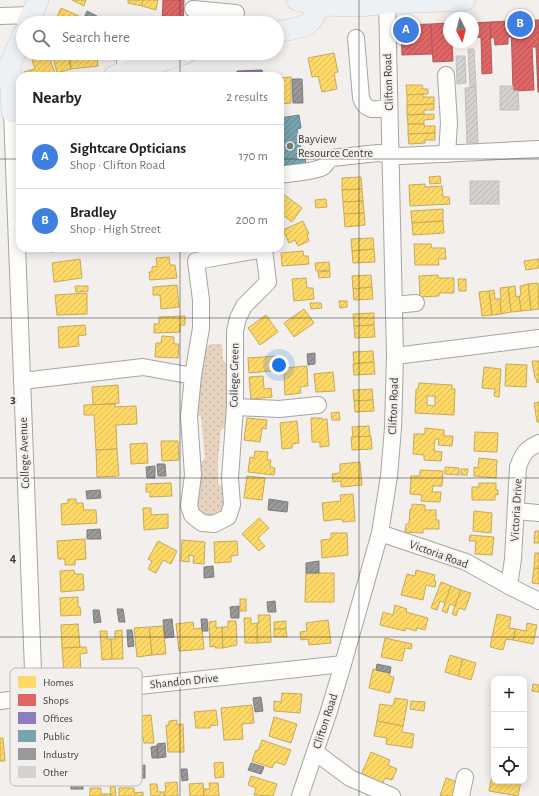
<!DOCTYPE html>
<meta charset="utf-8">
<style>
body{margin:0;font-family:"Alegreya Sans",sans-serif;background:#f6f6f6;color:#222}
.controls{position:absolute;right:12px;bottom:12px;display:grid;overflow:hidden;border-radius:8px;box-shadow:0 2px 10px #0003}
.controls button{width:36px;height:36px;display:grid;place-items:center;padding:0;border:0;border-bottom:1px solid #e0e0e0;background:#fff;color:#222;font:20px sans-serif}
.compass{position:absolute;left:443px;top:12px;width:36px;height:36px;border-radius:50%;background:#fff;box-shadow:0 2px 10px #0003;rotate:174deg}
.you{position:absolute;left:279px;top:365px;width:14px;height:14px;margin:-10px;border:3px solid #fff;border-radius:50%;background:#1a73e8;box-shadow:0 0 0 6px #1a73e833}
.badge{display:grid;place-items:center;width:26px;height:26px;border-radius:50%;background:#7c7b79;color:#fff;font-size:13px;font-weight:700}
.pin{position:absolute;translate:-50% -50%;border:2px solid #fff;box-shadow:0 1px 4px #0006}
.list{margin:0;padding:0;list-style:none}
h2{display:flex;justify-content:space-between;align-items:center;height:52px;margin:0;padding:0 16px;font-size:17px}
h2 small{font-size:13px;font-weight:400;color:#767676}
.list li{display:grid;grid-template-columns:26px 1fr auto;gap:12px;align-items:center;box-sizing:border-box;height:64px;padding:0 16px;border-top:1px solid #e0e0e0}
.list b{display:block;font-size:15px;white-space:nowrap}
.list p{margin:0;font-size:13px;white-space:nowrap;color:#767676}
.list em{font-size:13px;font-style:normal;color:#767676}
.icon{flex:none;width:22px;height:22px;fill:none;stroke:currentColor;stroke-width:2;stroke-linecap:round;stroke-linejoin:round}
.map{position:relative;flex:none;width:539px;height:796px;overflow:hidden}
.search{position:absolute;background:#fff;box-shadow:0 2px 10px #0003;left:16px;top:16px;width:268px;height:44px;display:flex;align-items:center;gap:10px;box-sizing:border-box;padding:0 14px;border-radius:22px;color:#767676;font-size:15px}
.panel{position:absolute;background:#fff;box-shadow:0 2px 10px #0003;left:16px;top:72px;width:268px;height:180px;border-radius:12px}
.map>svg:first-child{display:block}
</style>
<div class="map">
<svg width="539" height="796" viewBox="0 0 539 796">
<defs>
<pattern id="grass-dots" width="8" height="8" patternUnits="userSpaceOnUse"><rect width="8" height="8" fill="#e5d2bf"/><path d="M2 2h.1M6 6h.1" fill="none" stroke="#c5b5a5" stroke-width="1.8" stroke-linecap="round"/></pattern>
<pattern id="homes-hatch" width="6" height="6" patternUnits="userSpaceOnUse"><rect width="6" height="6" fill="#ffd966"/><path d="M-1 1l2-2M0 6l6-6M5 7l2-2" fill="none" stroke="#dbbb59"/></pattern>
<pattern id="shops-hatch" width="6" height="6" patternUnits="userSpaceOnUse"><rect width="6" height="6" fill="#e06666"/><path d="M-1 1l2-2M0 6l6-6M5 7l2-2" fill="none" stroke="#b75555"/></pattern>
<pattern id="offices-hatch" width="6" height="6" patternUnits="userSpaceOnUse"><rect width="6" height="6" fill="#8e7cc3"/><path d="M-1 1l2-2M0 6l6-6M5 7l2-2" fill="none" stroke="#75679f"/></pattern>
<pattern id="public-hatch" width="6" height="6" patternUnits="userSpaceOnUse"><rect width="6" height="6" fill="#76a5af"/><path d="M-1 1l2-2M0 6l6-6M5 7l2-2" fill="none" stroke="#62888f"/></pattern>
<pattern id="industry-hatch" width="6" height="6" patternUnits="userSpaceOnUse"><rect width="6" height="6" fill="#999"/><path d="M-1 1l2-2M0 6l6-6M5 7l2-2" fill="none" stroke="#7e7e7e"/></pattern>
<pattern id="building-hatch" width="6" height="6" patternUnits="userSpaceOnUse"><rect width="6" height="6" fill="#d4d2d1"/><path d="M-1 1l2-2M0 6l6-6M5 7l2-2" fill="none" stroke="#b7b5b4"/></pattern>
</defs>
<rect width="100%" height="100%" fill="#f2efed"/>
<polygon fill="url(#grass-dots)" points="211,344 222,344 223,360 228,366 226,426 221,430 218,461 218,483 223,488 225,501 219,513 211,517 200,512 197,505 200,463 205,458 201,417 196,413 201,382 203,350"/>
<g fill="url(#homes-hatch)" stroke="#c5aa59" fill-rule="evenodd">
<polygon points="72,0 86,0 84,6"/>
<polygon points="128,0 143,0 142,6 128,3"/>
<polygon points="143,0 158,0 156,10 142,6"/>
<polygon points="61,8 79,16 76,23 59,23 55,22"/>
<polygon points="67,53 71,69 57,73 53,57"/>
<polygon points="86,53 103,53 103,56 97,57 98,66 71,69 70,57 86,55"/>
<polygon points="334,53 338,72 334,73 337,89 322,92 318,76 312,77 308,58"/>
<polygon points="48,54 56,76 26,76 24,72 35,69 32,60"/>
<polygon points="291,77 291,103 280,104 280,78"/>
<polygon points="406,85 422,85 423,89 428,89 428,94 407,95"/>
<polygon points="423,94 423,97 434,97 434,104 407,105 407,95"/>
<polygon points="434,104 434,110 424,110 424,114 407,115 407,105"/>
<polygon points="434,114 434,119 424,120 424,124 408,124 407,115"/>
<polygon points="408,124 424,124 424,126 435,126 435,133 408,134"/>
<polygon points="435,133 435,140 425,140 425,143 409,144 408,134"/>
<polygon points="440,176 441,183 430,184 429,177"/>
<polygon points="361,177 362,189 342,190 342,178"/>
<polygon points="425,184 425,187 442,186 443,197 449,197 450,204 410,206 409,185"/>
<polygon points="362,189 363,201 343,202 342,190"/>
<polygon points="283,194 302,208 292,222 280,213 280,197"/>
<polygon points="326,199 327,207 316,208 315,200"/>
<polygon points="363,201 364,213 344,214 343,202"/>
<polygon points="443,209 443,221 412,223 411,211"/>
<polygon points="364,213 365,225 345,227 344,214"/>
<polygon points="303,221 309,234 307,235 309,241 298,246 295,240 289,243 283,230"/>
<polygon points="443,221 444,233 413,235 412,223"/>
<polygon points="373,238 374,249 352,251 351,239"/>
<polygon points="414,244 431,244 432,248 445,248 446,259 438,259 439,265 415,265"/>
<polygon points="51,248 90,248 51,252"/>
<polygon points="374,249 375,262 353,263 352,251"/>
<polygon points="303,251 304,256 308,256 309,264 282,266 281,253"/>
<polygon points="169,257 170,265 175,265 177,278 150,280 149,272 152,272 152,267 157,266 156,258"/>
<polygon points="80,259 82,278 54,282 52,263"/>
<polygon points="539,259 539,268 526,270 524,261"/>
<polygon points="329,262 330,270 316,271 315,263"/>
<polygon points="330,271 330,277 319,278 318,272"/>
<polygon points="371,275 372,287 353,289 352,276"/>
<polygon points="438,275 438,278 454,278 454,293 439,293 439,296 420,297 419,276"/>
<polygon points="306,278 307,288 313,288 314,299 294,301 292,279"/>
<polygon points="458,279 466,279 466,291 459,291"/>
<polygon points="538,283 539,309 531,310 528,284"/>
<polygon points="528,284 531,310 521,311 519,296 521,296 520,286"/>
<polygon points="177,285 179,307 161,309 160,295 153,295 153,287"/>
<polygon points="75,286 88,286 88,291 76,292"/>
<polygon points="515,286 516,297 519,296 521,311 511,312 508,287"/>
<polygon points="372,287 373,299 354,300 353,289"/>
<polygon points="508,287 511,312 501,314 500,299 501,299 500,288"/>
<polygon points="494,290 495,299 500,299 501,314 492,315 489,291"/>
<polygon points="489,291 492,315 482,316 479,292"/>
<polygon points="87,293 87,314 57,315 55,295"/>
<polygon points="339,301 347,301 347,307 340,308"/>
<polygon points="310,303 321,303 322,308 311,309"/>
<polygon points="304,309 314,323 294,337 284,323"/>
<polygon points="374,313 374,325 354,326 353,314"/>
<polygon points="266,315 278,332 260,345 248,328"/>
<polygon points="185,316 185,325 180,325 180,332 154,333 154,324 159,324 159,317"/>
<polygon points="85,325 86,335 78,336 79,346 59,348 58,327"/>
<polygon points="374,325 375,337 355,338 354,326"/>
<polygon points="162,336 174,337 174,344 179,344 178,358 155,357 156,343 161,343"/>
<polygon points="373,351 374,362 354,364 353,352"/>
<polygon points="276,356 277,364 271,364 271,371 249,373 248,358"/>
<polygon points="532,361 539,361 539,382 537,383 536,378 535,378"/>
<polygon points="374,362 375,374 354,375 353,364"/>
<polygon points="506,364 527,365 526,387 505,386"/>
<polygon points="307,366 308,386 300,387 301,393 285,395 284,373 285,373 284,368"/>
<polygon points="484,367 501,369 499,397 494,396 495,389 482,388"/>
<polygon points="333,372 335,391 316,392 314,374"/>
<polygon points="263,376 264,389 271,388 272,397 251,399 249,377"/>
<path d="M419 383 452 385V389H455L454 415 415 413 416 389H418ZM427 396H435V406L427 405Z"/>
<polygon points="118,385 119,403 93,405 92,387"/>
<polygon points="372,389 373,400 354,401 353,390"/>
<polygon points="373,400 374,411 355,412 354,401"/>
<polygon points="539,402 539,422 537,422 534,403"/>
<polygon points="115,404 115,407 136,406 137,424 116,425 117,449 96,450 94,415 84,415 84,405"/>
<polygon points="339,412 340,420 332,420 331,413"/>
<polygon points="247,418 267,420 266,429 262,428 260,442 244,440"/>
<polygon points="311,418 322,418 322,420 327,419 329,446 320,447 320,442 312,442"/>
<polygon points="297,421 299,443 292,444 292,448 282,449 280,423"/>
<polygon points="369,426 370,436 353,438 352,427"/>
<polygon points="425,428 444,430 444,436 453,436 452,446 438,445 439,439 435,439 434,451 442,452 441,461 424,460 424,455 413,454 414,434 425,434"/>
<polygon points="475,432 498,433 497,452 474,451"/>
<polygon points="371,436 372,449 352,450 351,437"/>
<polygon points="161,441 178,441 179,460 162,461"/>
<polygon points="147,443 148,463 131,464 130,444"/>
<polygon points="117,449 119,476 97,477 96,450"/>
<polygon points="255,451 268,452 267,460 271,460 270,467 275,468 274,475 248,472 250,457 254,458"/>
<polygon points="479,458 497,460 496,478 474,476 474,467 478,468"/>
<polygon points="360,462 362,485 341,487 341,481 333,482 332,474 340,473 340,464"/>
<polygon points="445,467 459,468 459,475 445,474"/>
<polygon points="461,469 468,469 467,475 461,475"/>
<polygon points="420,470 443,471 442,486 433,486 432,492 441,492 440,502 421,501 422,495 410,494 411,476 420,476"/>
<polygon points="247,476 265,478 262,500 244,498"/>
<polygon points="171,483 172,496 150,497 150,492 146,492 146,484"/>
<polygon points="479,483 496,483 496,490 498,490 498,495 495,494 495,500 472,500 472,487 479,487"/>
<polygon points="353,494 355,521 343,522 342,519 324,521 322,503 341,501 340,495"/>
<polygon points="68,499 76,499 76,503 83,503 84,510 96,510 97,523 62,525 61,504 68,503"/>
<polygon points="412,504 425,505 425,510 436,510 436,520 439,520 439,529 423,529 423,533 405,532 406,524 409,524 410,509 412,509"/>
<polygon points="143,508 151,508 151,515 168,514 168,528 144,530"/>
<polygon points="474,511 492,513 491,533 473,531"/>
<polygon points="259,518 269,528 258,538 265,546 259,551 242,534"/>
<polygon points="535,531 539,531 539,543 534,543"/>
<polygon points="331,533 347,533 348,555 322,558 321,540 331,539"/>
<polygon points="470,535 494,537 492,555 475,554 476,541 469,541"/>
<polygon points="85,539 86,559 75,560 75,565 65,565 65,559 58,559 57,541"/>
<polygon points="182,540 205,542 204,564 193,563 194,556 189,555 189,562 181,561"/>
<polygon points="158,541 177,551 171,564 163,560 156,573 148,569 152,561 148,559"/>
<polygon points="237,541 238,555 231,556 231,562 215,563 214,542"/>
<polygon points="535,553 539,553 539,569 534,568"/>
<polygon points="534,568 539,569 539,584 532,583"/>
<polygon points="74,570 75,574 83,574 84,590 61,592 60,571"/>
<polygon points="416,570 435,575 434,581 436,581 435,587 426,585 423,600 401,595 407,574 415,576"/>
<polygon points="306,573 334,573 334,602 305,602"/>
<polygon points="441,582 451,586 445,603 440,601 437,610 431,608"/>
<polygon points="451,586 461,590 455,606 450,604 447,613 442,611"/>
<polygon points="461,590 471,593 465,610 459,608 456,616 452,614"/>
<polygon points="78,597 78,607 80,607 81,615 61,616 60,598"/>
<rect x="240" y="599" width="6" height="12"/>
<polygon points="395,605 407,609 406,612 428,618 425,630 417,628 416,631 406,628 405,631 380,625 383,612 393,615"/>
<polygon points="497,614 511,617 509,628 516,629 513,640 506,639 503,650 490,647"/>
<polygon points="258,615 270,615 271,642 257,643 257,623 259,623"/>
<polygon points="244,618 251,618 251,624 257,623 257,643 245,643"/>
<polygon points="328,620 331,643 309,645 308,639 301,640 300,632 307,631 306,623"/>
<polygon points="216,621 216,628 222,627 223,648 215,648 215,646 210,647 209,622"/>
<polygon points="228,621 236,621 237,645 223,648 222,627 228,627"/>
<polygon points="286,621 286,629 274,629 274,622"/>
<polygon points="193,622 194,629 202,628 204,649 179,651 176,624"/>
<polygon points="527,623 537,625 533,644 513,640 516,629 526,631"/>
<polygon points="78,624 80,647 62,648 61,625"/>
<polygon points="163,626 166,654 152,655 149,627"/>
<polygon points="149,627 152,655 137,657 134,628"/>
<polygon points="274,629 286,629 287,637 274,637"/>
<polygon points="122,630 123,659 112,659 111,639 115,639 115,631"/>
<polygon points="100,631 107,631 107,639 111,639 112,659 102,660"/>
<polygon points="385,638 412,644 411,649 405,648 402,661 381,657"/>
<polygon points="86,647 87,653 80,654 81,672 64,673 62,648"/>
<polygon points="450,655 463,659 458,676 445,672"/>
<polygon points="463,659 476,663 471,680 458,676"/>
<polygon points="373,669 390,673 389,676 394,677 390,693 369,688"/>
<polygon points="533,684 539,685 539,692 532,691"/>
<polygon points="282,693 302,694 300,713 274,711 274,701 281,702"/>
<polygon points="395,698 408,700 403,726 377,721 380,704 393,706"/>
<polygon points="411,701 425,702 424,711 410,709"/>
<polygon points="252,705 254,723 242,724 243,739 224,740 221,708"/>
<polygon points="216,710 218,725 210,726 210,728 196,728 194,712"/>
<polygon points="151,715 154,743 144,743 143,737 138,737 136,716"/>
<polygon points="274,717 297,724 291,743 269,736"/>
<polygon points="177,720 177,725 183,724 184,752 168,752 166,725 169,725 169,721"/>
<polygon points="377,721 403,726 402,732 414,734 412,748 386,744 387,738 374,736"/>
<polygon points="0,738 3,738 5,761 0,761"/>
<polygon points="262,740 291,750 285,765 275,762 272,768 252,761 256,750 258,751"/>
<polygon points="371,752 390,760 388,765 397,769 392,780 385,778 382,784 361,775"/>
<polygon points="223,762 224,777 215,778 214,763"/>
<polygon points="492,775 494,776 494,781 521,781 518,796 489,791"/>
<polygon points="251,776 277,784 273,796 254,795 256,788 248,785"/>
<polygon points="446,778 460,783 456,796 440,796"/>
<polygon points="177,782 178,796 164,796 164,792 166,791 165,783"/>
<polygon points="203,783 204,796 190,796 189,784"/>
<polygon points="209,783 218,783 219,796 204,796 204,789 210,789"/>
<polygon points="150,784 157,784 158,792 164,792 164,796 151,796"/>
<polygon points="110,785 115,785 116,796 111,796"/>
<polygon points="90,788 101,788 101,794 111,794 111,796 89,796 90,795"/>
<polygon points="119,788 134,788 134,793 143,792 143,796 119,796"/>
</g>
<g fill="url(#shops-hatch)" stroke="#af5959">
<polygon points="163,0 184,0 183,23 162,23"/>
<polygon points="539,20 539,92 538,92 536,47 532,47 534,90 513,91 511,21"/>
<polygon points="511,21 511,37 508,37 508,44 495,45 494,37 491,38 490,22"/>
<polygon points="490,22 492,73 482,74 481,37 473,38 473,23"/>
<polygon points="449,23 449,42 452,42 453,61 433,62 431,24"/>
<polygon points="431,24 432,54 402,55 401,25"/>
</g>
<polygon fill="url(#offices-hatch)" stroke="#76699a" points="262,70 263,76 237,76 237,71"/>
<polygon fill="url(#public-hatch)" stroke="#65868c" points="299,115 301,128 297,129 302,154 305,154 306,167 280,171 280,118"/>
<g fill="url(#industry-hatch)" stroke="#7d7d7c">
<polygon points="87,11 97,16 94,23 84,18"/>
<polygon points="292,79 302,79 303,103 293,103"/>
<polygon points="315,353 315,364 308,365 307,354"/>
<polygon points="157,464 165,464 166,476 158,476"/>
<polygon points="155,466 155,478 147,478 146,467"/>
<polygon points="100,490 101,498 87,499 86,491"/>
<polygon points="269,499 288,502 287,512 268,510"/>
<polygon points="100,529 101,539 87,539 87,530"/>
<polygon points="319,561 319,573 306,573 306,563"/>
<polygon points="213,566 214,577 204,578 204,567"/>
<polygon points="275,601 276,612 268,612 267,602"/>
<polygon points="239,606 239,618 231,618 230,607"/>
<polygon points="117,609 123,609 125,622 119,622"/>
<polygon points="93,610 99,610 101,622 94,623"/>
<polygon points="172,619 174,637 165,638 163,620"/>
<polygon points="201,619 207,619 208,631 202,631"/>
<polygon points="127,630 132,630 134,646 128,647"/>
<polygon points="377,664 391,667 390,673 376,670"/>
<polygon points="261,697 263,711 255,712 253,698"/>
<polygon points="165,743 166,757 158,758 157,744"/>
<polygon points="157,746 158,758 152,758 151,747"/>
<polygon points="251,763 264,767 261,774 248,770"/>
<polygon points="145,765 145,778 133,778 132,766"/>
<polygon points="181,769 187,769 188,780 182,781"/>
<rect x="71" y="775" width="12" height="14"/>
</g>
<g fill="url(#building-hatch)" stroke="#c2c0bf">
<polygon points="468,49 474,49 476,87 470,88"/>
<polygon points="456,56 465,56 466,83 457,84"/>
<polygon points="500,86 513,86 513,91 518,91 519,110 500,110"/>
<polygon points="476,87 478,142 467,143 465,88"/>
<rect x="470" y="181" width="29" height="23"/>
</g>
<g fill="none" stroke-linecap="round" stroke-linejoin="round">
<defs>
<g id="minor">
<polyline points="193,9 236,13"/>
<polyline points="0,16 31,15"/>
<path d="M356 38 361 98C366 113 377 109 389 108"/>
<polyline points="127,71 124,56 133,53"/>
<polyline points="446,75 449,123 447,154"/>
<polyline points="12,112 34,697"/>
<path d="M280 175C292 173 310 172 321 168 326 166 327 160 332 158L378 153 400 156 539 149"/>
<polyline points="394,305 416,303"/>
<polyline points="395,356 539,338"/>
<polyline points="22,381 143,367 193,376 201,328 201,300 196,261 264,249 268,282 244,306 238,318 235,331 235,407 230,478 232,505 228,517 214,524 202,523 192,515 189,506 193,475 189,416 193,376"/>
<polyline points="235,407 279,409 318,405"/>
<polyline points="516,511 539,513"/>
<polyline points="380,533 466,562 509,586 539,601"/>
<path d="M509 586 513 559 518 467C523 453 526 449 539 443"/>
<polyline points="0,701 343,664"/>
<polyline points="315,752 350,778 392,796"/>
<polyline points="300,796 329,711 343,664 380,533 389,476 393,428 395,356 387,0"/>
<polyline points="461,796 465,777"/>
</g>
<g id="major">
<polyline points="297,0 319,5 359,6 387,3 465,0"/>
<polyline points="28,23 38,0"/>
<path d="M277 32C299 27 312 30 319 5"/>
<polyline points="10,65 12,112"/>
<polyline points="114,76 186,53"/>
<polyline points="0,78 10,65 23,34"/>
</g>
</defs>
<use href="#minor" stroke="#a7a5a4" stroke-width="18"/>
<use href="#major" stroke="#cccbca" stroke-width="22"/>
<use href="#minor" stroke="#fdfdfc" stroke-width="16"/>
<use href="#major" stroke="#eef1f4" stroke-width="21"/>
</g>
<path fill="none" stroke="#3d3c3a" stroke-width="1" stroke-opacity="0.55" d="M180 0V23M359 0V796M180 53V76M0 159H20M280 159H539M180 248V796M0 318H539M0 478H539M0 637H539"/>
<circle fill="#7c7b79" stroke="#f3efec" stroke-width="1.5" cx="290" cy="146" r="4"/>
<g text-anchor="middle" stroke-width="4" stroke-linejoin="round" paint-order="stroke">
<g font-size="12" fill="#3d3c3a" stroke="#f3efec">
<text transform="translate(388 82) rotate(-92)" y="4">Clifton Road</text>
<text transform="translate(234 375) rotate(-89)" y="4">College Green</text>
<text transform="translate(393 406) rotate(-88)" y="4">Clifton Road</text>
<text transform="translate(24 453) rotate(-92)" y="4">College Avenue</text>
<text transform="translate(516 510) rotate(-87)" y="4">Victoria Drive</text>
<text transform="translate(439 554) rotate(20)" y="4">Victoria Road</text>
<text transform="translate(184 681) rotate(-6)" y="4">Shandon Drive</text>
<text transform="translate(325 721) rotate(-72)" y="4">Clifton Road</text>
</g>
<g font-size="12" fill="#3d3c3a" stroke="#f3efec" text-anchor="start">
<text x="298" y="143">Bayview<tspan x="298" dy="14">Resource Centre</tspan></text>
</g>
</g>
<rect x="10" y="668" width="132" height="118" rx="6" fill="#f3efec" stroke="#bcb9b7" stroke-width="1"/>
<rect x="18" y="676" width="18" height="12" fill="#ffd966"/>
<rect x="18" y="694" width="18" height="12" fill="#e06666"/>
<rect x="18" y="712" width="18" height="12" fill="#8e7cc3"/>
<rect x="18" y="730" width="18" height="12" fill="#76a5af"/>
<rect x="18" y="748" width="18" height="12" fill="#999"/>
<rect x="18" y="766" width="18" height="12" fill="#d4d2d1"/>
<g font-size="11" fill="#3d3c3a">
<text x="43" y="686">Homes</text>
<text x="43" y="704">Shops</text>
<text x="43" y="722">Offices</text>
<text x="43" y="740">Public</text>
<text x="43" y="758">Industry</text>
<text x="43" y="776">Other</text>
</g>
<g font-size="13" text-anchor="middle" font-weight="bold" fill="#3d3c3a" stroke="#f3efec" stroke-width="4" stroke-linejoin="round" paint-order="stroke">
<text x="13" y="403">3</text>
<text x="13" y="562">4</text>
</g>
</svg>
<div class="controls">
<button>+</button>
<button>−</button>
<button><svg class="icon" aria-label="locate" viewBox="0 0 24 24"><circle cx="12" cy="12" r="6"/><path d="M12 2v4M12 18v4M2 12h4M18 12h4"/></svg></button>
</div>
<svg class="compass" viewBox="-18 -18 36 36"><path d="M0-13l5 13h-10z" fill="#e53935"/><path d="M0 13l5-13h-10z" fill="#767676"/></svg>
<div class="you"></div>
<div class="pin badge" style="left:406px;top:30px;background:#3f7fe0">A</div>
<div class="pin badge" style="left:520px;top:24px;background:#3f7fe0">B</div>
<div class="search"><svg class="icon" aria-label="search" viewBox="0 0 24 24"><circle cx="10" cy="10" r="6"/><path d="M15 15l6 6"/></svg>Search here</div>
<section class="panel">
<h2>Nearby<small>2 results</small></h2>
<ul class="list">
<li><span class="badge" style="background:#3f7fe0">A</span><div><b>Sightcare Opticians</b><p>Shop · Clifton Road</p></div><em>170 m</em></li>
<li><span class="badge" style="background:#3f7fe0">B</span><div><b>Bradley</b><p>Shop · High Street</p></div><em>200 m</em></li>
</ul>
</section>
</div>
